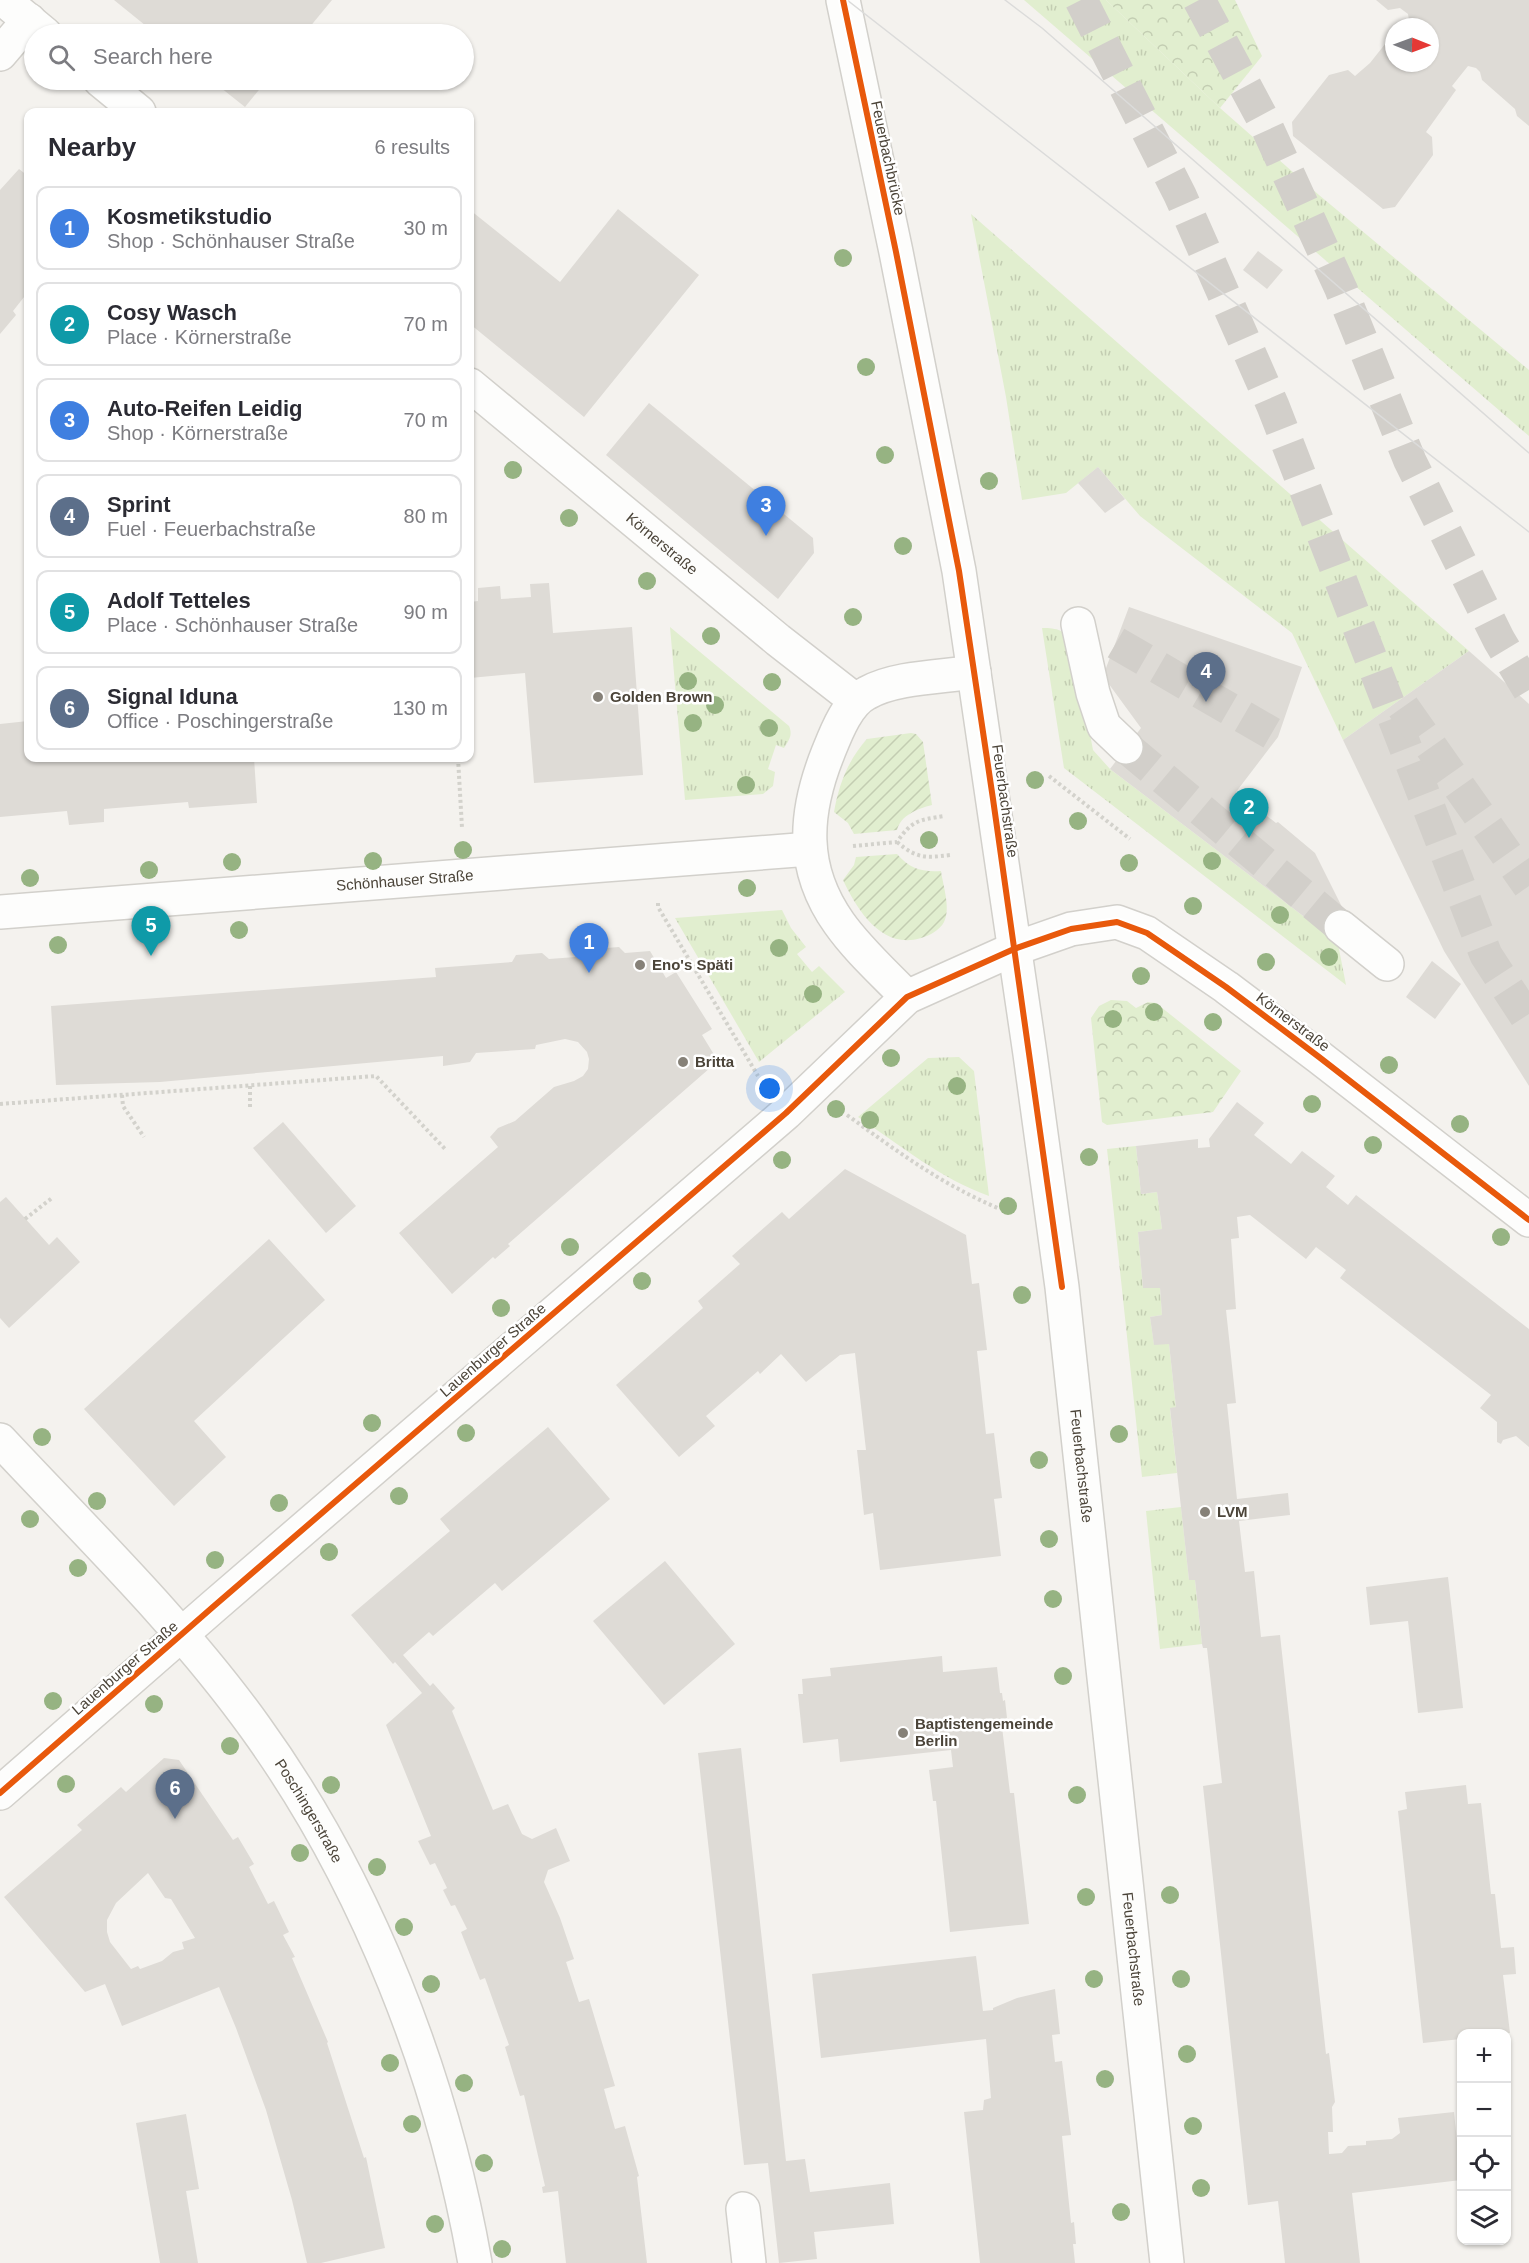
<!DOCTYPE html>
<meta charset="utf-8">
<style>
body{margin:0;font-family:Arial,sans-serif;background:#f7f7f7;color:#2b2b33}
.controls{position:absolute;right:18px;bottom:18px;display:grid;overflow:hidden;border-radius:12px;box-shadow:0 2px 4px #0004}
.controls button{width:54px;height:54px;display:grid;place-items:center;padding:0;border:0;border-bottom:2px solid #e1e1e2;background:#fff;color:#2b2b33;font:30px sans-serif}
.compass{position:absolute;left:1385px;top:18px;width:54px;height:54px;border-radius:50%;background:#fff;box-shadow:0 2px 4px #0004;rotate:91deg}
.you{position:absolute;left:770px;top:1089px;width:21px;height:21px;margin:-15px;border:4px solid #fff;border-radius:50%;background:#1a73e8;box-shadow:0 0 0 9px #1a73e833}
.badge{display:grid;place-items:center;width:39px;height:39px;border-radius:50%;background:#868178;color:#fff;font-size:20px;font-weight:700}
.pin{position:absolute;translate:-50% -50px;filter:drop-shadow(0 2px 3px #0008)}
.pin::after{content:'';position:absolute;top:32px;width:21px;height:18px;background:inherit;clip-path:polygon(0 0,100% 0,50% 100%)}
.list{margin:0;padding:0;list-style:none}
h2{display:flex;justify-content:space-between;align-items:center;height:78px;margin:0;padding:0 24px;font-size:26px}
h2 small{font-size:20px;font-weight:400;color:#7c7c81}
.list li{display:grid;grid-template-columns:39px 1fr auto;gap:18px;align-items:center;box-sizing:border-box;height:84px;margin:0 12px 12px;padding:0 12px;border:2px solid #e1e1e2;border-radius:12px}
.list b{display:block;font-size:22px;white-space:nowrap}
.list p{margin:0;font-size:20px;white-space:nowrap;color:#7c7c81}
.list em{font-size:20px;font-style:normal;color:#7c7c81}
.icon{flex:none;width:33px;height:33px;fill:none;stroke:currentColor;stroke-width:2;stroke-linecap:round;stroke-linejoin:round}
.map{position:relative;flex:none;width:1529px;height:2263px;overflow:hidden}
.search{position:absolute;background:#fff;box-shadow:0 2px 4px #0004;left:24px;top:24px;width:450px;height:66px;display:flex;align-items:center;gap:15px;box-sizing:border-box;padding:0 21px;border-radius:33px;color:#7c7c81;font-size:22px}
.panel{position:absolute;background:#fff;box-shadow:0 2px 4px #0004;left:24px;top:108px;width:450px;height:654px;border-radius:12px}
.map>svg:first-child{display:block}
</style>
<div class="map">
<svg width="1529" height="2263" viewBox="0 0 1529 2263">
<defs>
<pattern id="grass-tufts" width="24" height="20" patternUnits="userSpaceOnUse" patternTransform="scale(1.5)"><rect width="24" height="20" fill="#e1eecf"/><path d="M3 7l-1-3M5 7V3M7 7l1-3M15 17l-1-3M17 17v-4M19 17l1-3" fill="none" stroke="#c3cdb2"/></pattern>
<pattern id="forest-crowns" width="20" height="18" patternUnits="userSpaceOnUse" patternTransform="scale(1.5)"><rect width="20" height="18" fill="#e1eecf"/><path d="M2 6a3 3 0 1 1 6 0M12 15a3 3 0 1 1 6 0" fill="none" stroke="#c3cdb2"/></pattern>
<pattern id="garden-furrows" width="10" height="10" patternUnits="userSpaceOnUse" patternTransform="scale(1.5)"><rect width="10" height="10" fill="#e1eecf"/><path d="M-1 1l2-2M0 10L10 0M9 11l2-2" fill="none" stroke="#c3cdb2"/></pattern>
</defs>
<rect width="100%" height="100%" fill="#f4f2ee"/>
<g fill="url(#grass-tufts)">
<polygon points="1024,0 1106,0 1220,108 1319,195 1529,370 1529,436"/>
<polygon points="971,214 1469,651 1343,740 1292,633 1140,516 1098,467 1066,493 1022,500 1006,397"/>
<path d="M670 627 789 726C793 735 789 740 784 748L776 745 768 769 775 772 773 786 763 794 685 800Z"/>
<path d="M1042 628C1057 628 1066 630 1073 644L1093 750 1110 769 1332 938 1338 944 1346 985 1064 768Z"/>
<polygon points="782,910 791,928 806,947 797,954 812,972 819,966 845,992 759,1062 675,918"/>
<path d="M959 1057 974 1071 989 1196C941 1179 900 1145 858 1117L928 1058Z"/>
<polygon points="1136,1146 1141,1194 1157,1192 1162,1229 1138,1232 1143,1288 1160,1288 1162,1315 1150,1317 1154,1344 1169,1344 1176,1407 1170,1409 1177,1473 1142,1477 1107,1149"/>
<polygon points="1181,1507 1189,1580 1195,1580 1202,1644 1160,1649 1146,1511"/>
</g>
<g fill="url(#forest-crowns)">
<polygon points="1106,0 1235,0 1262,56 1220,108"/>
<polygon points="1111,1000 1127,1001 1136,1008 1148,1002 1156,1003 1241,1071 1213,1112 1107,1125 1102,1122 1091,1018 1099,1006"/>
</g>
<g fill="url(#garden-furrows)">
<path d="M911 733 916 734 923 742 932 805C917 809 901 815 897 830L854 834 848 823 834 812C839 784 848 760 867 739Z"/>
<path d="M897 854C910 869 921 872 941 871 943 886 951 908 944 922 940 930 929 936 921 938 882 950 857 910 843 880L854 865 856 857Z"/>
</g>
<g fill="#dedbd6" fill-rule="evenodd">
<polygon points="114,0 332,0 304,34 156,34"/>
<polygon points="1376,0 1529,0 1529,126 1517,116 1515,109 1482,80 1480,72 1476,68 1468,66 1452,86 1456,90 1426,132 1432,137 1433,155 1395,207 1383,209 1293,136 1292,122 1329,75 1348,70 1355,76 1370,63 1389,39 1392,42 1394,40 1394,63 1430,63 1430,27 1404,27 1409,20 1408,14 1400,8 1388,10"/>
<polygon points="211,80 267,80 245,107"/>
<polygon points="19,169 28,176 28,292 13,311 16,315 0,334 0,190"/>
<polygon points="618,209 699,275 584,417 470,324 470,210 560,282"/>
<polygon points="1258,251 1283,270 1267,289 1243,270"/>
<polygon points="649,403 813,538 814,553 778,599 606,455"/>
<polygon points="1098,467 1125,499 1105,513 1078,483"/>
<polygon points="549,583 553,633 632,627 643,775 534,783 525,673 470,678 470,602 478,601 478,588 500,586 501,599 531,597 530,584"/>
<polygon points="1129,607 1302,667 1278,737 1236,792 1276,823 1278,822 1315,853 1348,919 1332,938 1110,769 1141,728 1103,676"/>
<polygon points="1469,651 1529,704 1529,1086 1444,951 1343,740"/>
<polygon points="28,721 28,758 254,758 257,803 189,808 188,802 104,809 104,822 69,825 67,811 0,817 0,724"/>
<polygon points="619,947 625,953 650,951 666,978 676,972 712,1029 702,1035 718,1061 508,1244 510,1246 495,1259 493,1257 452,1294 399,1233 498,1147 490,1137 498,1128 515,1121 554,1087 574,1081 583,1076 588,1069 589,1059 587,1052 578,1042 565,1039 536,1045 535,1049 476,1053 470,1062 443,1066 443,1056 160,1082 56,1085 51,1006 436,977 435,968 512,962 516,955 542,953 549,959 589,956 593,949"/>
<polygon points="1432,961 1461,984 1435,1019 1406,997"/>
<polygon points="1237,1102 1264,1123 1254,1135 1291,1164 1302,1151 1335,1176 1326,1187 1348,1205 1356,1195 1529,1329 1529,1447 1516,1436 1503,1440 1501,1444 1497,1442 1497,1422 1480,1408 1491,1395 1340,1278 1346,1270 1316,1247 1306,1259 1250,1215 1237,1217 1239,1238 1231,1239 1236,1309 1226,1310 1236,1403 1227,1404 1237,1499 1288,1493 1290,1515 1239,1521 1245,1572 1254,1571 1261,1637 1280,1635 1326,2054 1329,2053 1335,2102 1332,2107 1333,2132 1328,2132 1329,2154 1342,2153 1348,2146 1366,2145 1366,2141 1392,2139 1400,2133 1398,2118 1454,2112 1461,2180 1352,2193 1360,2263 1285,2263 1278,2201 1248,2205 1203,1786 1222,1783 1207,1648 1203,1648 1202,1644 1195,1580 1189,1580 1170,1408 1176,1407 1169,1344 1154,1345 1150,1317 1162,1315 1160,1288 1143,1288 1138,1232 1162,1229 1157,1192 1141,1194 1136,1146 1198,1139 1198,1148 1210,1147 1209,1139"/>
<polygon points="283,1122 356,1206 326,1233 253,1148"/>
<polygon points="845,1169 966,1235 972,1284 979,1283 987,1350 977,1351 986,1434 994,1433 1002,1498 994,1499 1001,1556 880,1570 873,1513 864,1515 857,1450 866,1450 855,1353 840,1355 806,1382 781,1354 760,1374 758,1371 706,1416 715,1426 679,1457 616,1385 703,1308 698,1301 740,1264 732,1256 782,1212 789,1219"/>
<polygon points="6,1197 49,1245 57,1237 80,1262 9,1328 0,1318 0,1202"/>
<polygon points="269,1239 325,1300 194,1421 226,1457 174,1506 84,1409"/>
<polygon points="548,1427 610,1499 502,1591 495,1583 433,1636 429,1632 403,1655 430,1686 433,1683 455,1708 452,1711 493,1810 508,1804 522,1834 532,1839 556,1828 570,1861 548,1870 544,1882 560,1918 574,1959 566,1962 579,2002 589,1999 615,2086 604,2089 615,2129 625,2126 639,2176 637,2177 647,2263 566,2263 558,2191 543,2193 542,2187 545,2186 524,2095 520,2096 505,2047 509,2045 485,1978 480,1980 461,1932 467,1929 455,1905 451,1906 443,1890 447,1888 435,1863 430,1865 418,1841 431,1836 386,1725 422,1693 395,1662 393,1664 351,1615 450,1531 440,1519"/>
<polygon points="665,1561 735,1644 664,1705 593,1621"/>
<polygon points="1448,1577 1463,1708 1418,1713 1408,1621 1370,1625 1366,1587"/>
<polygon points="942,1656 943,1672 997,1667 1000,1693 1002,1693 1003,1701 1005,1700 1007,1718 1005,1719 1006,1727 1002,1727 1010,1793 1014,1793 1029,1924 950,1932 936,1801 933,1801 929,1770 953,1767 951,1750 840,1762 838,1739 803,1743 798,1694 803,1694 802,1679 831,1676 830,1668"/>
<polygon points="741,1748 786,2161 805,2159 810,2192 890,2183 894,2224 814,2232 817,2259 779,2263 768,2163 744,2165 698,1753"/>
<path d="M164 1758 179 1760 233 1840 238 1837 254 1864 249 1867 268 1904 274 1901 289 1932 283 1935 295 1957 292 1958 328 2042 327 2043 364 2158 366 2157 385 2248 321 2263H307L292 2200 266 2110 236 2028 219 1987 122 2026 105 1984 85 1992 4 1897 82 1830 77 1825 121 1787 126 1792ZM148 1873 165 1898 171 1899 195 1938 182 1942 184 1949 173 1952 162 1961 140 1969 138 1966 131 1969 110 1942 107 1932V1920L116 1903Z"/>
<polygon points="1466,1785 1468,1804 1481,1803 1491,1894 1495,1894 1501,1948 1514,1947 1516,1974 1503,1975 1510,2033 1462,2034 1461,2039 1423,2043 1398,1811 1407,1809 1405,1792"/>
<polygon points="976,1956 983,2011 993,2010 993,2008 1017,1998 1055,1989 1060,2034 1052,2035 1055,2062 1062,2061 1071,2135 1062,2136 1071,2223 1074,2222 1076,2244 1073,2244 1075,2263 980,2263 964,2112 983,2110 984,2100 991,2098 986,2039 821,2058 812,1974"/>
<polygon points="186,2114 199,2189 186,2191 198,2263 160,2263 136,2123"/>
</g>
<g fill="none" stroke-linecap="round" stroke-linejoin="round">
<g stroke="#d2cfca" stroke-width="33" stroke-dasharray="33 16" stroke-linecap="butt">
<polyline points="1116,643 1278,737"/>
<polyline points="1126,747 1341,927"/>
</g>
<g stroke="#d2cfca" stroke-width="33" stroke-dasharray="33 16" stroke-linecap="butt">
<polyline points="1081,0 1180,195 1273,406 1486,955 1529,1021"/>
<polyline points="1199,0 1265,123 1341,289 1410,461 1499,640 1529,690"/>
<polyline points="1403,707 1529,886"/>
</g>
<defs>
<g id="minor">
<polyline points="4,0 45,34"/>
<path id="s1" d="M843 0 896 252 959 571 1030 1054 1062 1287 1167 2263"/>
<polyline points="0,54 29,20"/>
<polyline points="100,80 139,112"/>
<path id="s2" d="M470 385 778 640 855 700"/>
<polyline points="1078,624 1093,693 1104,726 1126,747"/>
<path id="s3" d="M0 912 810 849"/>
<polyline points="1341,927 1387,964"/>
<path d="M907 997C884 973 858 950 839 923 800 868 804 813 828 753 836 733 847 703 867 693 895 677 942 677 974 672"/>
<path id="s4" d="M0 1440C86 1532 182 1625 255 1727 367 1882 442 2076 475 2263"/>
<polyline points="0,1793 214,1606 786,1113 907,997 1014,949 1071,929 1117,922 1147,933 1226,987 1319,1057 1529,1220"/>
<polyline points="743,2209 749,2263"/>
</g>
</defs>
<use href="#minor" stroke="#d2d0cb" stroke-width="36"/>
<g stroke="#d3d2cc" stroke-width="4" stroke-dasharray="3 3" stroke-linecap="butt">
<polyline points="458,758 462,828"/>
<polyline points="1049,776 1130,839"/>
<path d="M897 842C917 859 926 858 950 855"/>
<path d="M853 846 897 842C912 820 919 820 944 816"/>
<polyline points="658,903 658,907 758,1076"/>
<polyline points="250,1086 250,1110"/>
<polyline points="122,1095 123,1106 144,1137"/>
<polyline points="0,1104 376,1076 446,1150"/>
<path d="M847 1115C898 1152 941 1184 1000 1209"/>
<polyline points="25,1219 52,1198"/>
</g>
<use href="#minor" stroke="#fdfdfc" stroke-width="33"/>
<g stroke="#dbdbda" stroke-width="1.5">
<polyline points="847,0 1529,532"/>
<polyline points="1005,0 1042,28 1529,453"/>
</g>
<defs>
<g id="cycleway">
<polyline points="843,0 896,252 959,571 993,799 1062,1287"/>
<polyline points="0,1793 214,1606 786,1113 907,997 1014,949 1071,929 1117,922 1147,933 1226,987 1319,1057 1529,1220"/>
</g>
</defs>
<use href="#cycleway" stroke="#fff" stroke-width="10"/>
<use href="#cycleway" stroke="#e8590c" stroke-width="6"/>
</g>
<g fill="#96b382">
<circle cx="843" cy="258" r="9"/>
<circle cx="866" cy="367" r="9"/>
<circle cx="885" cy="455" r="9"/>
<circle cx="513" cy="470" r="9"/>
<circle cx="989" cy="481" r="9"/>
<circle cx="569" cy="518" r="9"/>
<circle cx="903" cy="546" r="9"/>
<circle cx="647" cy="581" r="9"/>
<circle cx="853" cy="617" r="9"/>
<circle cx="711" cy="636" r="9"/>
<circle cx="688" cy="681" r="9"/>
<circle cx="772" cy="682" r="9"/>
<circle cx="715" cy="705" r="9"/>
<circle cx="693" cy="723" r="9"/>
<circle cx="769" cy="728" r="9"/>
<circle cx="1035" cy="780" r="9"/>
<circle cx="746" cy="785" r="9"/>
<circle cx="1078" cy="821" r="9"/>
<circle cx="929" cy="840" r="9"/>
<circle cx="463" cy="850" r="9"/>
<circle cx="373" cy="861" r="9"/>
<circle cx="1212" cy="861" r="9"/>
<circle cx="232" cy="862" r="9"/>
<circle cx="1129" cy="863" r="9"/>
<circle cx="149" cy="870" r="9"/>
<circle cx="30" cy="878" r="9"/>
<circle cx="747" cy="888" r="9"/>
<circle cx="1193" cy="906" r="9"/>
<circle cx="1280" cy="915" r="9"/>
<circle cx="239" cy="930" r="9"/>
<circle cx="58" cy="945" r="9"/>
<circle cx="779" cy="948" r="9"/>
<circle cx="1329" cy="957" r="9"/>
<circle cx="1266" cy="962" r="9"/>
<circle cx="1141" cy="976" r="9"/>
<circle cx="813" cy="994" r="9"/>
<circle cx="1154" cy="1012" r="9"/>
<circle cx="1113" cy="1019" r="9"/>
<circle cx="1213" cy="1022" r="9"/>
<circle cx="891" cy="1058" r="9"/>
<circle cx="1389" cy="1065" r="9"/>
<circle cx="957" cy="1086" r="9"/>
<circle cx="1312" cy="1104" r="9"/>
<circle cx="836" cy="1109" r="9"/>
<circle cx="870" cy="1120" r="9"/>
<circle cx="1460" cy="1124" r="9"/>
<circle cx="1373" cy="1145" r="9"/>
<circle cx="1089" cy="1157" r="9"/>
<circle cx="782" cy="1160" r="9"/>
<circle cx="1008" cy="1206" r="9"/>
<circle cx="1501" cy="1237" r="9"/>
<circle cx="570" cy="1247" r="9"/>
<circle cx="642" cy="1281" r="9"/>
<circle cx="1022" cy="1295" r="9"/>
<circle cx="501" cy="1308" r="9"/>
<circle cx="372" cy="1423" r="9"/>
<circle cx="466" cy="1433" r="9"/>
<circle cx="1119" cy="1434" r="9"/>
<circle cx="42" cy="1437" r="9"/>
<circle cx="1039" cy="1460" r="9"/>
<circle cx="399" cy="1496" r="9"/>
<circle cx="97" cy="1501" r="9"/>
<circle cx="279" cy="1503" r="9"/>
<circle cx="30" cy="1519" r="9"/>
<circle cx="1049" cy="1539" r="9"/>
<circle cx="329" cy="1552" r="9"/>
<circle cx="215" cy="1560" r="9"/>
<circle cx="78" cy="1568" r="9"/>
<circle cx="1053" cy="1599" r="9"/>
<circle cx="1063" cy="1676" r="9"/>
<circle cx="53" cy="1701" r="9"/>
<circle cx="154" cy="1704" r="9"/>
<circle cx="230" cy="1746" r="9"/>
<circle cx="66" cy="1784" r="9"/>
<circle cx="331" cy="1785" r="9"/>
<circle cx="1077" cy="1795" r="9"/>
<circle cx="300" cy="1853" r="9"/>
<circle cx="377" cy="1867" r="9"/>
<circle cx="1170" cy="1895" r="9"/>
<circle cx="1086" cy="1897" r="9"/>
<circle cx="404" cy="1927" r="9"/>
<circle cx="1094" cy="1979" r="9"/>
<circle cx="1181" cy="1979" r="9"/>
<circle cx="431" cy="1984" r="9"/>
<circle cx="1187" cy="2054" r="9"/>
<circle cx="390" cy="2063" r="9"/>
<circle cx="1105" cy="2079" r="9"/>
<circle cx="464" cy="2083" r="9"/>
<circle cx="412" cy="2124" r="9"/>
<circle cx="1193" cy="2126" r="9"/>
<circle cx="484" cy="2163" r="9"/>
<circle cx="1201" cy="2188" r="9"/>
<circle cx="1121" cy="2212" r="9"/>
<circle cx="435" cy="2224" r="9"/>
<circle cx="502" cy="2249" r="9"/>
</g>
<g fill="#868178" stroke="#fff" stroke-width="2">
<circle cx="598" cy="697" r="6"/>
<circle cx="640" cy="965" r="6"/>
<circle cx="683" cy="1062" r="6"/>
<circle cx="1205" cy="1512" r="6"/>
<circle cx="903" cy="1733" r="6"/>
</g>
<g text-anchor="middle" stroke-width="5" stroke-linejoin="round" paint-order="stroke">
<g font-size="15" fill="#4b4439" stroke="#fff">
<text transform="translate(888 158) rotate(78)" y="5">Feuerbachbrücke</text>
<text dy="5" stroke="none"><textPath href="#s2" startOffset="249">Körnerstraße</textPath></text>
<text transform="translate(1005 801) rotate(82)" y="5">Feuerbachstraße</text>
<text dy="5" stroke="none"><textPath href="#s3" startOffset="406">Schönhauser Straße</textPath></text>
<text transform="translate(1293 1022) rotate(37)" y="5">Körnerstraße</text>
<text transform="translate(493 1350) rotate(-41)" y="5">Lauenburger Straße</text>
<text dy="5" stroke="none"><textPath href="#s1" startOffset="1486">Feuerbachstraße</textPath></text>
<text transform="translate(125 1668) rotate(-41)" y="5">Lauenburger Straße</text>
<text dy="5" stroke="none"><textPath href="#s4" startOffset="484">Poschingerstraße</textPath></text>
<text dy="5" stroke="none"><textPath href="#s1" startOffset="1972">Feuerbachstraße</textPath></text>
</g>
<g font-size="15" font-weight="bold" fill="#4b4439" stroke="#fff" text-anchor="start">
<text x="610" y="702">Golden Brown</text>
<text x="652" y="970">Eno's Späti</text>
<text x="695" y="1067">Britta</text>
<text x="1217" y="1517">LVM</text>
<text x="915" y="1729">Baptistengemeinde<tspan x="915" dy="17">Berlin</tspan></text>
</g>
</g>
</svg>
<div class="controls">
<button>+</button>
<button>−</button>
<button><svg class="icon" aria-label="locate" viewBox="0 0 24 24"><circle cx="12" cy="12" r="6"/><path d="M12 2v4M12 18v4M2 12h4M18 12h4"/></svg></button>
<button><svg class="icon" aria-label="layers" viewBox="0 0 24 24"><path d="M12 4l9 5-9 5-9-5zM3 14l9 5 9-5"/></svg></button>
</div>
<svg class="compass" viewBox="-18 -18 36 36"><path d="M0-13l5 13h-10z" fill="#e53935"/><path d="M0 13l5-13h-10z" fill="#7c7c81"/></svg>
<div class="you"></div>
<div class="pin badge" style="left:589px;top:973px;background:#3f7fe0">1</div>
<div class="pin badge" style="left:1249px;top:838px;background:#0f9aa8">2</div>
<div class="pin badge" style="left:766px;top:536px;background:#3f7fe0">3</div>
<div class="pin badge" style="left:1206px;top:702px;background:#5c6f8a">4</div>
<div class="pin badge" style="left:151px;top:956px;background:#0f9aa8">5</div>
<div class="pin badge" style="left:175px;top:1819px;background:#5c6f8a">6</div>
<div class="search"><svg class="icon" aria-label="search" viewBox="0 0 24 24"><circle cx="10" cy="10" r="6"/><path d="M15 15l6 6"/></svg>Search here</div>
<section class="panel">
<h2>Nearby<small>6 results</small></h2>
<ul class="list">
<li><span class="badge" style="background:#3f7fe0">1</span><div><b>Kosmetikstudio</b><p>Shop · Schönhauser Straße</p></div><em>30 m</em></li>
<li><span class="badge" style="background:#0f9aa8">2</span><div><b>Cosy Wasch</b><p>Place · Körnerstraße</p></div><em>70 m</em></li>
<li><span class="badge" style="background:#3f7fe0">3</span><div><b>Auto-Reifen Leidig</b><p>Shop · Körnerstraße</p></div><em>70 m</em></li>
<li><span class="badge" style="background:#5c6f8a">4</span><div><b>Sprint</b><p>Fuel · Feuerbachstraße</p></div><em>80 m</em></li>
<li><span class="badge" style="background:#0f9aa8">5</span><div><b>Adolf Tetteles</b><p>Place · Schönhauser Straße</p></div><em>90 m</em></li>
<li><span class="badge" style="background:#5c6f8a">6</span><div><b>Signal Iduna</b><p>Office · Poschingerstraße</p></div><em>130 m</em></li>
</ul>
</section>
</div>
